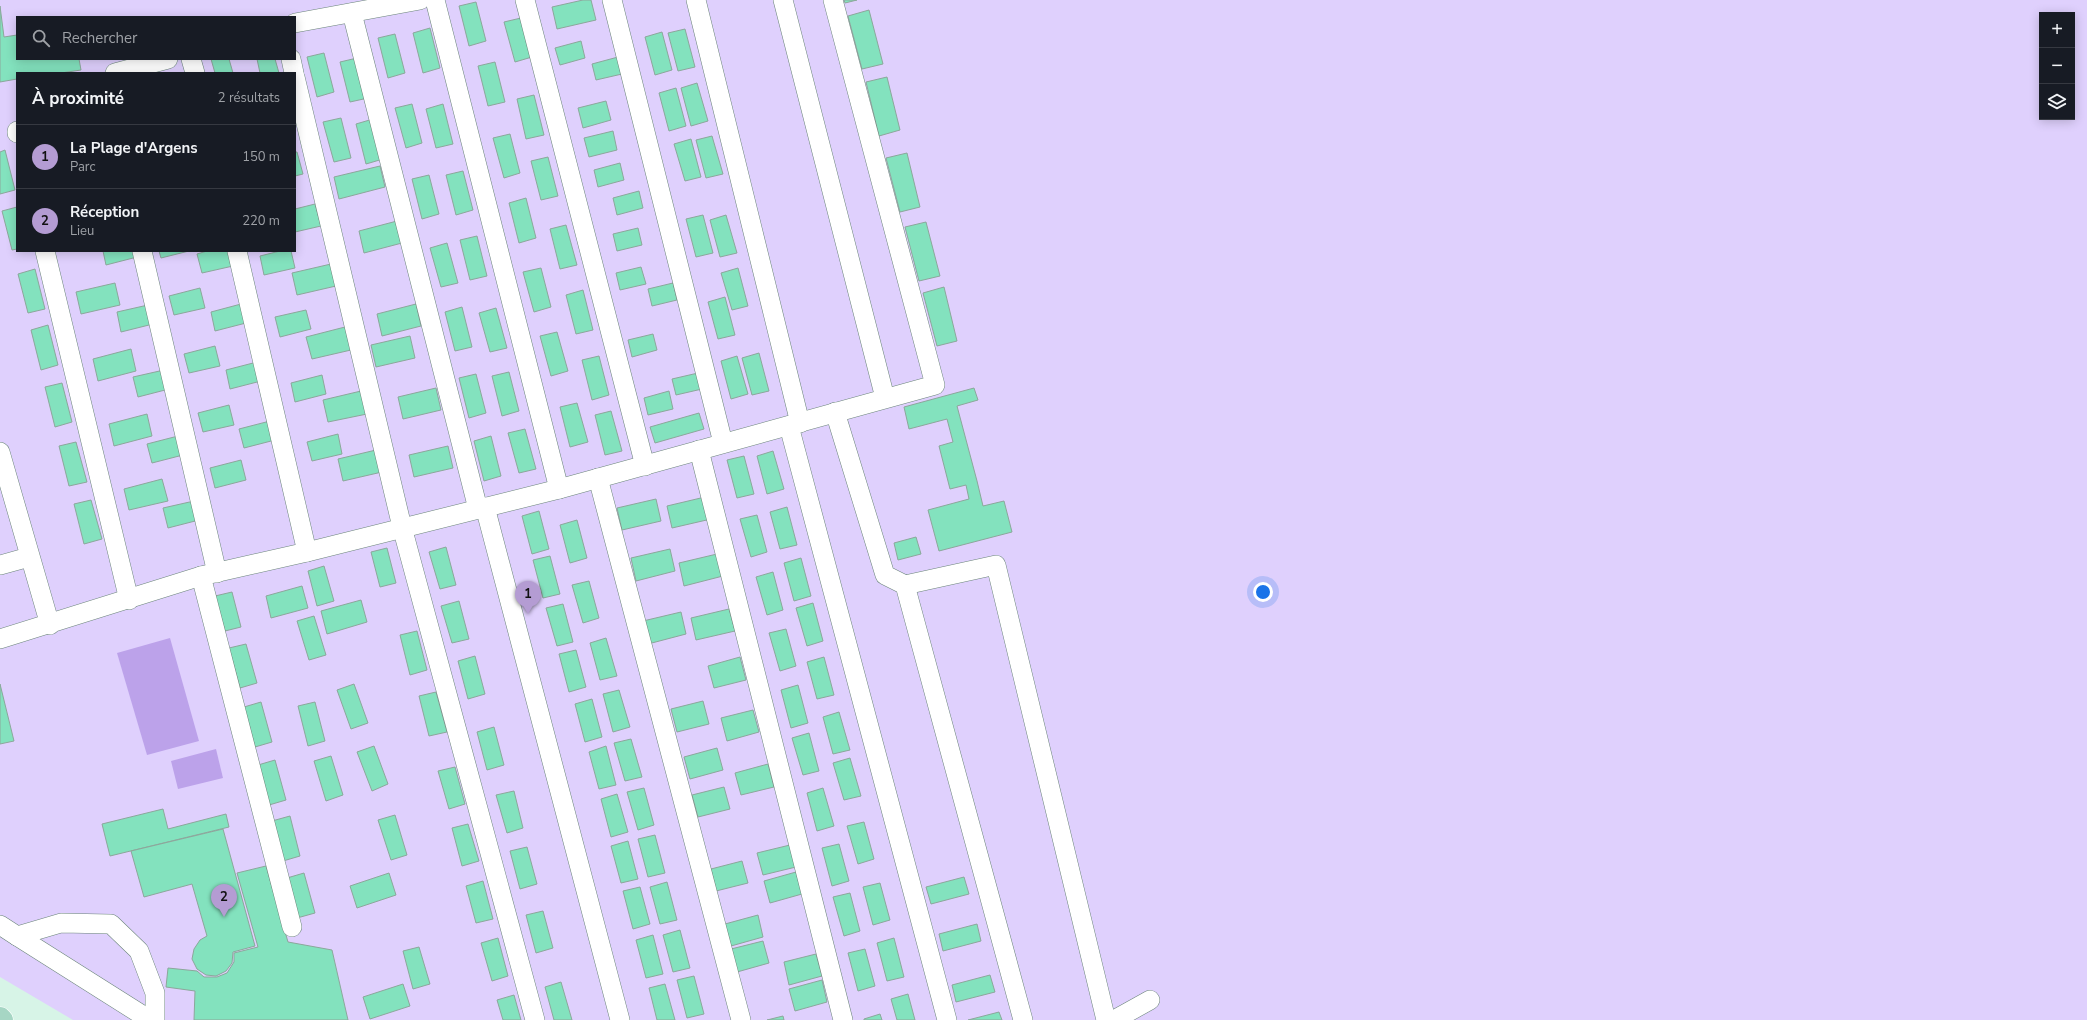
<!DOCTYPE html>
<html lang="fr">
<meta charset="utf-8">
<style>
body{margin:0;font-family:"Nunito Sans",sans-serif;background:#242831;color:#f1f3f6}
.controls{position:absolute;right:12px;top:12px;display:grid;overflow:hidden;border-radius:0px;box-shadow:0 2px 10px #0003}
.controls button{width:36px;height:36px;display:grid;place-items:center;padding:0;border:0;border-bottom:1px solid #363941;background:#171b24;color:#f1f3f6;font:20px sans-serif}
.you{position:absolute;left:1263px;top:592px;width:14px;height:14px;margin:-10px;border:3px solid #fff;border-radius:50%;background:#1a73e8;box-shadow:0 0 0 6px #1a73e833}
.badge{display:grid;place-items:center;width:26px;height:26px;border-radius:50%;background:#b49cd3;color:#111;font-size:13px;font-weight:700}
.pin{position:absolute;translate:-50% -33px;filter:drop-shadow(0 1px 2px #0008)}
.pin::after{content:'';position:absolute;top:21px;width:14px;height:12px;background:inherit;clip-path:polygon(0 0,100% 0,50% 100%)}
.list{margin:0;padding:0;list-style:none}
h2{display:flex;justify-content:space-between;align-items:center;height:52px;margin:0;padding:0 16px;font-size:17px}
h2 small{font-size:13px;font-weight:400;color:#9ea1a6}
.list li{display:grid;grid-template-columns:26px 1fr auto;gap:12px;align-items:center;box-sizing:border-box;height:64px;padding:0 16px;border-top:1px solid #363941}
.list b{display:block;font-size:15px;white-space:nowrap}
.list p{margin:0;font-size:13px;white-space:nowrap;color:#9ea1a6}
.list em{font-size:13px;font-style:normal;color:#9ea1a6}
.icon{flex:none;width:22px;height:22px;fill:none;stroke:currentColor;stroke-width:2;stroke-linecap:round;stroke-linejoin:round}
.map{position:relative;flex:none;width:2087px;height:1020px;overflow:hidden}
.search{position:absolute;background:#171b24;box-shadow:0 2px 10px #0003;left:16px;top:16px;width:280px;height:44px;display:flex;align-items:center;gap:10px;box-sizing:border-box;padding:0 14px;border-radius:0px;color:#9ea1a6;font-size:15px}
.panel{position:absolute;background:#171b24;box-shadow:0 2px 10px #0003;left:16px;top:72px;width:280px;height:180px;border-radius:0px}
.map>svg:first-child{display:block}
</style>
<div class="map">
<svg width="2087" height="1020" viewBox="0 0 2087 1020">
<rect width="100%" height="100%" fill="#d7f4e7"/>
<path fill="#dfd0fd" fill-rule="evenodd" d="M0 0H2087V1020H73L0 977ZM2042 15H2072V117H2042ZM17 17H295V59H17ZM17 73H295V251H17Z"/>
<g fill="#bca2ea">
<polygon points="170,638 199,741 147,755 117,653"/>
<polygon points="216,749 223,778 178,789 171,761"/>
</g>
<g fill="#83e2be" stroke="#8ca79b">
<polygon points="583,0 591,0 596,20 557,29 552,7"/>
<polygon points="844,0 857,0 845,3"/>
<polygon points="476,2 486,41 469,46 459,6"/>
<polygon points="0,6 4,37 17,35 17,59 79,59 81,70 61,73 17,73 17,79 0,82"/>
<polygon points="869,10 883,64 862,69 848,16"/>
<polygon points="521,18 532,57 515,62 504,22"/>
<polygon points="430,28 440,68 423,73 413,33"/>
<polygon points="685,29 695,67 678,71 668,33"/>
<polygon points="662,32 672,70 655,75 645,37"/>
<polygon points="395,34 405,73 388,78 378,38"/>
<polygon points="581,41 585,58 560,65 555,48"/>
<polygon points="324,53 334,92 317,97 307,57"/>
<polygon points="618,57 622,74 596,80 592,64"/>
<polygon points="357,58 368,98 350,102 340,62"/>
<polygon points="211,59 229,59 233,73 215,73"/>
<polygon points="257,59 275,59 279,73 260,73"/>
<polygon points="495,62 505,102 488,106 478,66"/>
<polygon points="887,77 900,130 879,136 866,82"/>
<polygon points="697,83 708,121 691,126 681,88"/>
<polygon points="676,88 686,126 669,131 659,93"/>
<polygon points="534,95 544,135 526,139 517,99"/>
<polygon points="606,101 611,120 583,128 578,108"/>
<polygon points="412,104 422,143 406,148 395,108"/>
<polygon points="443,104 453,144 436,148 426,109"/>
<polygon points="341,118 351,158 334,162 323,122"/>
<polygon points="373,119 383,159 366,164 356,124"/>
<polygon points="613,131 617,150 589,157 584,138"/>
<polygon points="510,134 520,173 504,178 493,138"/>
<polygon points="712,136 723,174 706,178 696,140"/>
<polygon points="691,139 701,177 685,181 674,144"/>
<polygon points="5,150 15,190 0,194 0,152"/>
<polygon points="295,152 297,152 303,174 295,176"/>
<polygon points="907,153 920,207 900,212 886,158"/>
<polygon points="548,157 558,196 541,200 531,161"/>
<polygon points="620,163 624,180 598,187 594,170"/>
<polygon points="380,166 385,187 339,199 334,177"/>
<polygon points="463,171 473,210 456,215 446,175"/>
<polygon points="429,175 439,214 422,219 412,179"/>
<polygon points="639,191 643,208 617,215 613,198"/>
<polygon points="526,198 536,238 519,243 509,203"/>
<polygon points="315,204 321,226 295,232 295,209"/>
<polygon points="17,207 17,249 12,250 2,211"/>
<polygon points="703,215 713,253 696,257 686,219"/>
<polygon points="726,215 737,253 720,257 710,220"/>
<polygon points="397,221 402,243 364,253 359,231"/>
<polygon points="926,222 940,276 919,281 905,227"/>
<polygon points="566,225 577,265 560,269 550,229"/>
<polygon points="638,228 642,245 617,251 613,234"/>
<polygon points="477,236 487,276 470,280 460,240"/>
<polygon points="447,243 458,283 441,287 430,248"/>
<polygon points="103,251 136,251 137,257 106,265"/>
<polygon points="159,251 189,251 161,258"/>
<polygon points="207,251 229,251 233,266 202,273 197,254"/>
<polygon points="280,251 291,251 295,268 264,275 260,256"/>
<polygon points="331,264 336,286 297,295 292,273"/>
<polygon points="641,267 646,284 620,290 616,273"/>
<polygon points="541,268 551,307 534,312 523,272"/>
<polygon points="738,268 748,306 732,310 721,273"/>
<polygon points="35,269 45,309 28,313 18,274"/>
<polygon points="115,283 120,305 81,314 76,292"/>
<polygon points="673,283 677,300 652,306 648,289"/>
<polygon points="944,287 957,341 937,346 923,293"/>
<polygon points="200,288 205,308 174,315 169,296"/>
<polygon points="583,290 593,330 576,334 566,295"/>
<polygon points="725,297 735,335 718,339 708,302"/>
<polygon points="241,304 246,323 215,331 211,312"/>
<polygon points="416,304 421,326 382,336 377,314"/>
<polygon points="148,305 153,324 121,332 117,312"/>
<polygon points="462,307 472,347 455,351 445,312"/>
<polygon points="496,308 507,348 490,352 479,313"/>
<polygon points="306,310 311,329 280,337 275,317"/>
<polygon points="48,325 58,365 41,370 31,330"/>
<polygon points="345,327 351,350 312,359 306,337"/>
<polygon points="557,332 568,371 551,376 540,336"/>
<polygon points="653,334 657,350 632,357 628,340"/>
<polygon points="410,336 415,358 376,367 371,345"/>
<polygon points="215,346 220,366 189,373 184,354"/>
<polygon points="131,349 136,371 98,381 93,359"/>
<polygon points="759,353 769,391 752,395 742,358"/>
<polygon points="599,356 609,395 592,400 582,360"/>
<polygon points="737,356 748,394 731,399 721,361"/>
<polygon points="257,362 261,381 230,389 226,370"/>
<polygon points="164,370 169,389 138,397 133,377"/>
<polygon points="509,372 519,411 502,416 492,376"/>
<polygon points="698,373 702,389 676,395 672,379"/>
<polygon points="476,374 486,413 469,418 459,378"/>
<polygon points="322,375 326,394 295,402 291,383"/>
<polygon points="62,383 72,422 55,427 45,387"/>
<polygon points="436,388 441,410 403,419 398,397"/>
<polygon points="974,388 978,400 957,406 977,481 983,506 1004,501 1012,532 939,551 928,510 969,499 966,485 950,489 939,446 953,442 947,419 909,429 904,407"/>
<polygon points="361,391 367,414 328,422 323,400"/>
<polygon points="669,391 673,409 648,415 644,398"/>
<polygon points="577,403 588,442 570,447 560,407"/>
<polygon points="229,405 234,425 203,432 198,413"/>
<polygon points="611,411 622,451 605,455 595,415"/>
<polygon points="699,413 704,429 655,443 650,427"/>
<polygon points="147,414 152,436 114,446 109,424"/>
<polygon points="270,421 275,440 244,448 239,429"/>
<polygon points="525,429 536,469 519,473 508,433"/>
<polygon points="338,434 342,454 312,461 307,442"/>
<polygon points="178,436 183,455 152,463 147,444"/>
<polygon points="491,436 501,476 484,481 474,441"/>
<polygon points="76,442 87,482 69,486 59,446"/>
<polygon points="448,446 453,468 414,477 409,455"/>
<polygon points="376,450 382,472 343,481 338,459"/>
<polygon points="773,451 784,489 767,494 757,456"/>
<polygon points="744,456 754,494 737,498 727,460"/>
<polygon points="241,460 246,480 215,488 210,468"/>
<polygon points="162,479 168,501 129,510 124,489"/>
<polygon points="705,497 711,519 672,528 667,506"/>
<polygon points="656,499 661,521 622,530 617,508"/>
<polygon points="91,500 102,539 84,544 74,504"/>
<polygon points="194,501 199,520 168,528 163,508"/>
<polygon points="787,507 797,545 780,549 770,512"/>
<polygon points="539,511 549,549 532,554 522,516"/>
<polygon points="757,515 767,552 751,557 740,519"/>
<polygon points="577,520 587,558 570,563 560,525"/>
<polygon points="916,537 921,554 898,560 894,543"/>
<polygon points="446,547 456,585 440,589 429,552"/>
<polygon points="387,548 396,583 380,587 371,552"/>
<polygon points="670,549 675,571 636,581 631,558"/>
<polygon points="717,554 723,576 684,586 679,563"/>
<polygon points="550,556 560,594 543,598 533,560"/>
<polygon points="801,558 811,596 794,601 784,563"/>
<polygon points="324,566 334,601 317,606 308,571"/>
<polygon points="773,572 783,610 767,615 756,577"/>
<polygon points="589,581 599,618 583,623 572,585"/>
<polygon points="302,586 308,608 271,618 266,596"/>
<polygon points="232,592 241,627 225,631 215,596"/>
<polygon points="361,600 367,622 327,634 321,611"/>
<polygon points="459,601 469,639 452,643 441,606"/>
<polygon points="813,603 823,641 807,646 796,608"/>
<polygon points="563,604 573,642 557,646 546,608"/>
<polygon points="729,609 735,631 696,640 691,618"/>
<polygon points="681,612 686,634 648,644 643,621"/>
<polygon points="314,616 326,655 309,660 297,621"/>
<polygon points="786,629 796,666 780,671 769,633"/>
<polygon points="417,631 427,670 410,675 400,635"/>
<polygon points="606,638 617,676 600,680 590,643"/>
<polygon points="246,644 257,683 240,688 229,648"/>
<polygon points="576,650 586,687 569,692 559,654"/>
<polygon points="475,656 485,694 468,699 458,661"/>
<polygon points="740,657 746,680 714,688 708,666"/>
<polygon points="824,657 834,695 817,699 807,662"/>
<polygon points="0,684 14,741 0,744"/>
<polygon points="354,684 368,723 351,729 337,690"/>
<polygon points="798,685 808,723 791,728 781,690"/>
<polygon points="619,690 630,727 613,732 603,694"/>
<polygon points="436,692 447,732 429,736 419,696"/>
<polygon points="592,699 602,737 585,742 575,704"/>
<polygon points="703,701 709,724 677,732 671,709"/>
<polygon points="261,702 272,742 255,747 244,707"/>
<polygon points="315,702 325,741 308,746 298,706"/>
<polygon points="753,710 759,732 727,741 721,718"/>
<polygon points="839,712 850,750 833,754 823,717"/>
<polygon points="494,727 504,765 487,770 477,732"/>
<polygon points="809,733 819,771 803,775 792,738"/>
<polygon points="631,739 642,777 625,781 614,743"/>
<polygon points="374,746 388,784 372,791 357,752"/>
<polygon points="606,746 616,785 599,789 589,752"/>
<polygon points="717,748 723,770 690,779 684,757"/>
<polygon points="331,756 343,795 326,801 314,761"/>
<polygon points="850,758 861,796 844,800 833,763"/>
<polygon points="275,760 286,800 269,805 258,765"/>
<polygon points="768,764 774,787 741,795 735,773"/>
<polygon points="455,767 465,804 449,809 438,771"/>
<polygon points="724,787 730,809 698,817 692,795"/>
<polygon points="644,788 654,825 638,830 627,792"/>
<polygon points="823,788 834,826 817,831 807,793"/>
<polygon points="514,791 523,828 507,833 496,795"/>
<polygon points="617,794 628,832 611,837 601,799"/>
<polygon points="163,809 168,829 226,814 229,827 110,856 102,824"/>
<polygon points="395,815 407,855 391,860 378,820"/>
<polygon points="290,816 300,856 283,861 272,821"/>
<polygon points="864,822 874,859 858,864 847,826"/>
<polygon points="468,824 479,861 462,866 452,828"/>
<polygon points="223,829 255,946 233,952 232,963 226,971 216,976 206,975 197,969 192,959 194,949 200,940 207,936 192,884 144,897 131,851"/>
<polygon points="655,835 665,873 648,877 638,839"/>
<polygon points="628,841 638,879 621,883 611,846"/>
<polygon points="839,844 849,881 832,886 822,848"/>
<polygon points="790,845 796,867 763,875 757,853"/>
<polygon points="527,847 537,884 520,889 510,851"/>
<polygon points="742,861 748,883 716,891 711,869"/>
<polygon points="266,866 288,942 332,950 348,1020 194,1020 195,991 166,987 168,968 197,971 204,977 217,977 227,973 234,962 234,953 258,947 237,873"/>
<polygon points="796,872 802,894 770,903 764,881"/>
<polygon points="304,873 315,913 297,918 287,878"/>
<polygon points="389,873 396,895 357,908 350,886"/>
<polygon points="964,877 969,894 931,904 926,887"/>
<polygon points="483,881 493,919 476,923 466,886"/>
<polygon points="667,882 677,920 660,924 650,887"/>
<polygon points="880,883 890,920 873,925 863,887"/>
<polygon points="640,887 650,924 633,929 623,891"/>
<polygon points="850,893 860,931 844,936 833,897"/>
<polygon points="543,911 553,948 536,953 526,915"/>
<polygon points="758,915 763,937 731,946 725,924"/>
<polygon points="977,924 981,941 943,951 939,934"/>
<polygon points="680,930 690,968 673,972 663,935"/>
<polygon points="653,935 663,974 646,978 636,940"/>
<polygon points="498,938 508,976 492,981 481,943"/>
<polygon points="894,938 904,977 887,981 877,943"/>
<polygon points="763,941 769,963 737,972 731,949"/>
<polygon points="419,947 430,984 413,989 403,951"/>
<polygon points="865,949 875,986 858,991 848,953"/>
<polygon points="816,954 822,976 789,985 784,962"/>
<polygon points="990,975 995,992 956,1002 952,985"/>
<polygon points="694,976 704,1014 687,1018 677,980"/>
<polygon points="822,980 827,1002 795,1011 789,989"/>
<polygon points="561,982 572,1020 554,1020 545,987"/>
<polygon points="403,984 410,1006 370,1019 363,997"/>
<polygon points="665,984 675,1020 657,1020 649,988"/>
<polygon points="908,994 915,1020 897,1020 891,999"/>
<polygon points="514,995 521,1020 503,1020 497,1000"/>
<polygon points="999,1012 1002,1020 968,1020"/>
<polygon points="880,1014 882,1020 864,1020 864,1019"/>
<polygon points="783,1016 784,1020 767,1020"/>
</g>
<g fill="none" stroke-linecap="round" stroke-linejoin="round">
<defs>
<g id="lane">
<polyline points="435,0 559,489"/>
<polyline points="525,0 645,466"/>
<polyline points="612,0 723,443"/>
<polyline points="696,0 800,423"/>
<polyline points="783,0 885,398"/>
<polyline points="352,13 478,509"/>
<polyline points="295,23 420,0"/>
<polyline points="191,59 195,73"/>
<polyline points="291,59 294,73"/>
<polyline points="115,73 168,59"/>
<polyline points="295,77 402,527 535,1020"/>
<polyline points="17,131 17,133"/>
<polyline points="45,251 129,600"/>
<polyline points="142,251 217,573"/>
<polyline points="237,251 307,552"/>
<polyline points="835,412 885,575 905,585 1023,1020"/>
<polyline points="789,426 947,1020"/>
<polyline points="699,450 843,1020"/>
<polyline points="0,452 50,625"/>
<polyline points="598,478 741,1020"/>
<polyline points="485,507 620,1020"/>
<polyline points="0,565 29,557"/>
<polyline points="201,576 292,927"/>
<polyline points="905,585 996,565 1106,1020"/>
<polyline points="0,639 201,576 307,552 559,489 935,385 833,0"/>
<polyline points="0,925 17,936 61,923 111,924 139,951 155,993 155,1020"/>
<polyline points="17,936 150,1020"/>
<polyline points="1114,1020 1150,1000"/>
</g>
<polyline id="primary" points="0,1018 2,1020"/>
</defs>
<use href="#lane" stroke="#6b857a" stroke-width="20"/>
<use href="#primary" stroke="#fff" stroke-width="23"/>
<use href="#lane" stroke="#fff" stroke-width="19"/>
<use href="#primary" stroke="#a6d6c4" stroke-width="22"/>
</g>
</svg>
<div class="controls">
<button>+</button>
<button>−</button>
<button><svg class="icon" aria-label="layers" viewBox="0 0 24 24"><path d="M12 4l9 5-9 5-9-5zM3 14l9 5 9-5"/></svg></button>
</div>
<div class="you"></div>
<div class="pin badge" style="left:528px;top:614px">1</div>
<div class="pin badge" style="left:224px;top:917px">2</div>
<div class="search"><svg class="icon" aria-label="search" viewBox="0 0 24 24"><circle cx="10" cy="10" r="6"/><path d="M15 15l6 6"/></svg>Rechercher</div>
<section class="panel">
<h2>À proximité<small>2 résultats</small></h2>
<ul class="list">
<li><span class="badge">1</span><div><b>La Plage d'Argens</b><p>Parc</p></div><em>150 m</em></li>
<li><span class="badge">2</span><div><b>Réception</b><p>Lieu</p></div><em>220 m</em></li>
</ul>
</section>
</div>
